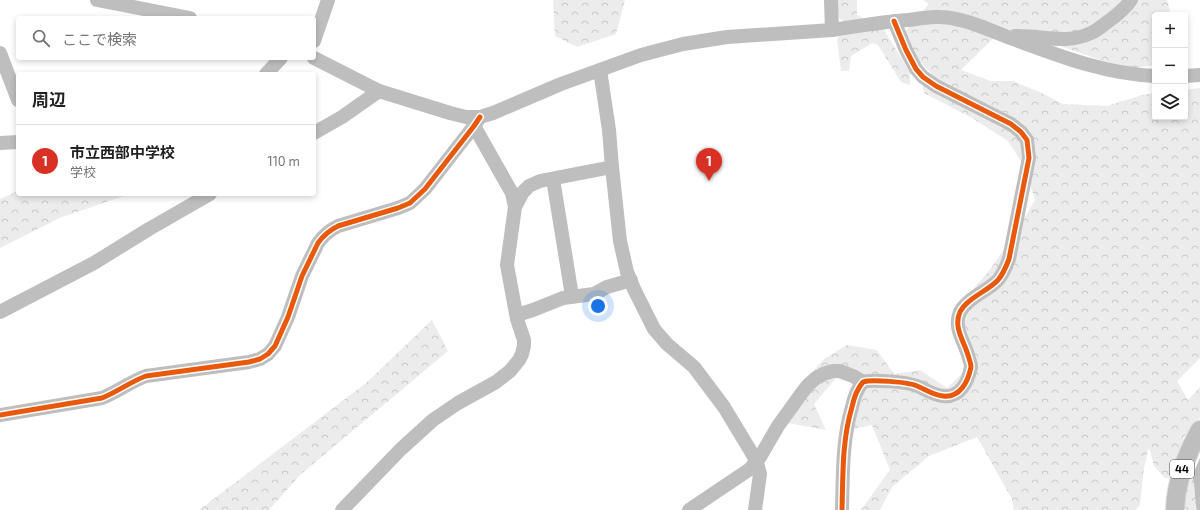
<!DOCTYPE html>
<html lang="ja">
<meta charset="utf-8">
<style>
body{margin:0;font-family:"Exo 2","Noto Sans JP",sans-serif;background:#f2f2f2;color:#222}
.controls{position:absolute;right:12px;top:12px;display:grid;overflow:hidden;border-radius:4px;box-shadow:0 2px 6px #0003}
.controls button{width:36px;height:36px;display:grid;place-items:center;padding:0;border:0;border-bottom:1px solid #e0e0e0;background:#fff;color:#222;font:20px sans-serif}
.you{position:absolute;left:598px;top:306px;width:14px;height:14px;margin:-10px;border:3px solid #fff;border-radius:50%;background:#1a73e8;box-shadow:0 0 0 6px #1a73e833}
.badge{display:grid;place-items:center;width:26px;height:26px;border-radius:50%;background:#d93025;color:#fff;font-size:13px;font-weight:700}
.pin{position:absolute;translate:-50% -33px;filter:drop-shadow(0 1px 2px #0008)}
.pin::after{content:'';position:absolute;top:21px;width:14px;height:12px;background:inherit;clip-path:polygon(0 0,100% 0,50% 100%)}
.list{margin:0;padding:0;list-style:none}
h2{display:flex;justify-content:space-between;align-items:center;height:52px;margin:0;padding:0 16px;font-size:17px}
h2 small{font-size:13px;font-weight:400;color:#767676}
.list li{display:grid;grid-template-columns:26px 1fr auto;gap:12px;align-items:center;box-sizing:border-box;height:72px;padding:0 16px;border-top:1px solid #e0e0e0}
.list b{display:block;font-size:15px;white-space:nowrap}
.list p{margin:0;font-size:13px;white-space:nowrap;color:#767676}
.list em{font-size:13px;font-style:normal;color:#767676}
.icon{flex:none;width:22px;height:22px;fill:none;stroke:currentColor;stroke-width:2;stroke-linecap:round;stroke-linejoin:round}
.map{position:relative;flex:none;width:1200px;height:510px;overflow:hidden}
.search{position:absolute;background:#fff;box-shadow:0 2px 6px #0003;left:16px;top:16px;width:300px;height:44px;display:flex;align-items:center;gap:10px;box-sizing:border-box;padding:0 14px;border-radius:4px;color:#767676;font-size:15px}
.panel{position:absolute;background:#fff;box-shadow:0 2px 6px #0003;left:16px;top:72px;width:300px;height:124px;border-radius:4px}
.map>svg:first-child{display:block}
</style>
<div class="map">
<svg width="1200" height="510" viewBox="0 0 1200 510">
<defs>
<pattern id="forest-crowns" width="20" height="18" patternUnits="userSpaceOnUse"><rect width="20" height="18" fill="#ececec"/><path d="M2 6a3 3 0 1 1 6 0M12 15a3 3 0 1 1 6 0" fill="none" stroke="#c9c9c9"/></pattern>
</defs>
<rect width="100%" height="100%" fill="#fff"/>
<g fill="url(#forest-crowns)">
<polygon points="553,0 625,0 616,34 577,47 555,36"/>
<polygon points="836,0 857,0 857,15 865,19 879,22 910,72 910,85 901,82 878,45 872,43 851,56 849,71 841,71 837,39 848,25 839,18"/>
<polygon points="923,0 1167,0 1171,15 1155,15 1155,65 1136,68 1106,62 1060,46 1003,29 961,70 991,81 1013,81 1044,94 1063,104 1107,106 1142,95 1155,93 1155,117 1185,117 1185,90 1200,88 1200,358 1177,381 1188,400 1200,387 1200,418 1183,438 1194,463 1200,510 1178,510 1174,479 1165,478 1154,466 1149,447 1144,468 1140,505 1136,510 1014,510 1012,499 977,437 929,456 892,487 880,510 861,510 890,470 872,425 854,429 852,411 862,386 836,378 814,404 826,430 782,422 812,372 824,359 847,345 877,350 894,374 920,370 947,388 965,371 961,328 968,295 988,272 1013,237 1035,200 1024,166 1008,141 972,118 924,93 923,86 932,74 911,52 904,33 929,4"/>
<polygon points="18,191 18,194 130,194 62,217 0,248 0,199"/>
<polygon points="432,320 448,351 300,475 269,510 199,510 366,383"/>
</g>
<path fill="#bfbfbf" d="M1200 458V510H1197C1194 499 1196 487 1192 476Z"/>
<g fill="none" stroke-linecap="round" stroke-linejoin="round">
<defs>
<path id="major" d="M1175 510C1176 482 1186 455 1200 430"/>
</defs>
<use href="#major" stroke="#dbdbdb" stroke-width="20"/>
<g stroke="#bebebe" stroke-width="14">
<polyline points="97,0 190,18"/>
<path d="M832 30C857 26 882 22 908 20 924 18 940 15 956 19 973 22 989 30 1005 36 1054 54 1103 74 1155 76"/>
<path d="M1015 36C1041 35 1066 45 1091 33 1096 31 1101 27 1106 23 1116 16 1124 10 1131 0"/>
<polyline points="314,41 328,0"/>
<polyline points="0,53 18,100"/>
<polyline points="314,58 379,91 450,113 466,117 480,117 493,113 561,84 641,55 683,44 727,37 832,30 831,0"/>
<polyline points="600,70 609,130 612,167 620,241 627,272 634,289 654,329 667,344 694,367 724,407 753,455 757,463 760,474 755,510"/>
<polyline points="266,74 281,58"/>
<polyline points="1185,76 1200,75"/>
<polyline points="474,126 508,186 512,193 515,207"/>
<polyline points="314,133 342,117 379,91"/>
<polyline points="0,143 18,142"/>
<polyline points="553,179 572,296"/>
<polyline points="0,312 94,263 149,229 210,194"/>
<polyline points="517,315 533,310 563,298 594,294 607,287 631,280"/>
<path d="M0 415 102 398C117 392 130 382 146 376L249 362 260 359 268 354 275 346 288 317 302 276 318 243C323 236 330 230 338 226L398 208 410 203 425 189 474 126 480 117"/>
<polyline points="342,510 401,449 433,420 458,403 496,382 510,371 519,360 522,354 524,346 524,340 517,319 507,265 515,207 523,192 529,186 540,181 612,167"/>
<polyline points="689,510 750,469 760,457 778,426 801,394 808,385 816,378 823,374 833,371 840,371 853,376 863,382"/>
<path d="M842 510C843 475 842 440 852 407 854 397 857 389 863 382 870 379 909 382 917 386 925 389 933 395 943 396 960 398 968 382 971 367 971 363 969 359 968 355 964 341 953 327 960 312 967 298 988 291 998 280 1003 274 1006 267 1009 259L1029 158 1027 140 1021 132 1011 124 936 86 923 77 916 69 906 50 894 21"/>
</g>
<use href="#major" stroke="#bebebe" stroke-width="18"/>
<defs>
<g id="cycleway">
<path d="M0 415 102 398C117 392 130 382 146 376L249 362 260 359 268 354 275 346 288 317 302 276 318 243C323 236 330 230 338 226L398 208 410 203 425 189 474 126 480 117"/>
<path d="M842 510C843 475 842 440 852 407 854 397 857 389 863 382 870 379 909 382 917 386 925 389 933 395 943 396 960 398 968 382 971 367 971 363 969 359 968 355 964 341 953 327 960 312 967 298 988 291 998 280 1003 274 1006 267 1009 259L1029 158 1027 140 1021 132 1011 124 936 86 923 77 916 69 906 50 894 21"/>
</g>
</defs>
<use href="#cycleway" stroke="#fff" stroke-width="8"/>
<use href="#cycleway" stroke="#e8590c" stroke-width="5"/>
</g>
<g text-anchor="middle" stroke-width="3" stroke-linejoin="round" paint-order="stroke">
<rect fill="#fff" stroke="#4c4c4c" stroke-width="1" x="1170" y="460" width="24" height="18" rx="3"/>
<g font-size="11" font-weight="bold" fill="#000">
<text x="1182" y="473">44</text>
</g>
</g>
</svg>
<div class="controls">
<button>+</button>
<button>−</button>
<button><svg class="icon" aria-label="layers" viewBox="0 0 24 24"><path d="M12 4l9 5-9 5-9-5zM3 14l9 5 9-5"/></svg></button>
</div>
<div class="you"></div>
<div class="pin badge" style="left:709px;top:181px">1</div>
<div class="search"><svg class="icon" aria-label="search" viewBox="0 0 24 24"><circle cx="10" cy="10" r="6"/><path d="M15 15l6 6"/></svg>ここで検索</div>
<section class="panel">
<h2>周辺<small></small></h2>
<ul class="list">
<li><span class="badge">1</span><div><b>市立西部中学校</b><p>学校</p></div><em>110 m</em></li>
</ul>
</section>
</div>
